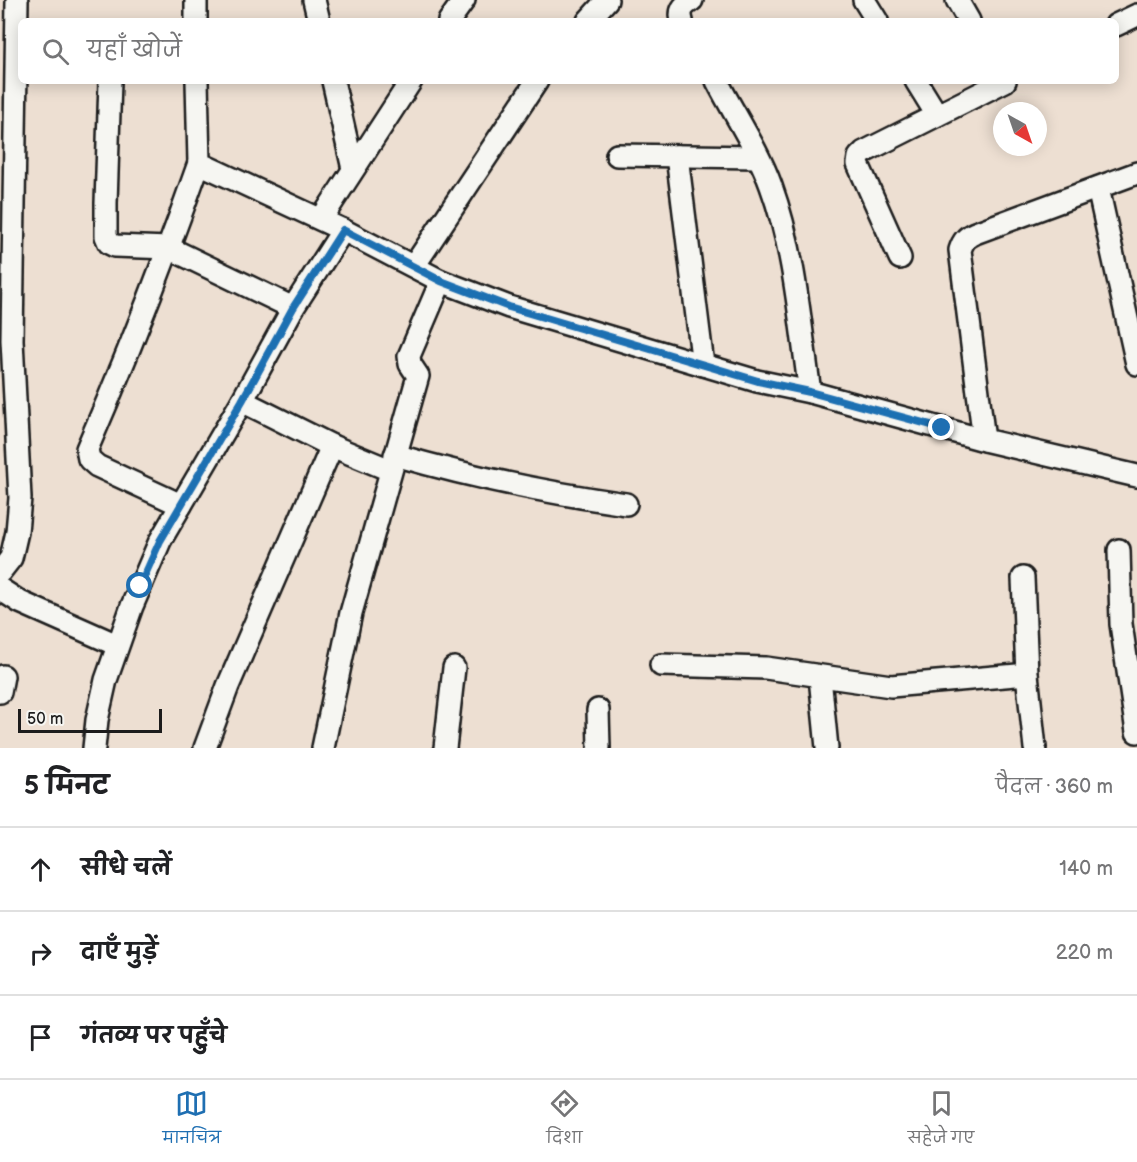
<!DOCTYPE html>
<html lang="hi">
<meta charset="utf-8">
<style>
body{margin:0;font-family:"Balsamiq Sans","Playpen Sans Deva",sans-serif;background:#f2f2f2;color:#202124}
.compass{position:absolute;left:993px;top:102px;width:54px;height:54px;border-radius:50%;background:#fff;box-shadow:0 3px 15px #0003;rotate:140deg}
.scale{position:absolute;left:18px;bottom:15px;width:144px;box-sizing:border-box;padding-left:6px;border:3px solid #1c1c1c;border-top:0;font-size:16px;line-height:21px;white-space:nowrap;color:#1c1c1c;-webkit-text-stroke:4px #f6f6f2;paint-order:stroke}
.stop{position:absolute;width:18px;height:18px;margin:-14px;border:4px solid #1f6fb2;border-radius:50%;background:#fff}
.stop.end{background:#1f6fb2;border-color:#fff;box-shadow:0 2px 6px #0008}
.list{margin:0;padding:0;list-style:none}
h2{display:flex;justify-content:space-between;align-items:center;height:78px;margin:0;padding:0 24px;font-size:26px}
h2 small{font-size:20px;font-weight:400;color:#757577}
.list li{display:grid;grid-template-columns:39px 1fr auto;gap:18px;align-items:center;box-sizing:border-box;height:84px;padding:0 24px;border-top:2px solid #e0e0e0}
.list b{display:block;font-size:22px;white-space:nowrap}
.list em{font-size:20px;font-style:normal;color:#757577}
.icon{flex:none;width:33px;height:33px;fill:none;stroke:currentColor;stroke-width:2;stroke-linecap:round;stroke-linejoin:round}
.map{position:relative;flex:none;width:1137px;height:748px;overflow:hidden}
.search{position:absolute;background:#fff;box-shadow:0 3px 15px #0003;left:18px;right:18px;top:18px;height:66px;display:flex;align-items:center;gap:15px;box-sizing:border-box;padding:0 21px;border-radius:9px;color:#757577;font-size:22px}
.sheet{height:330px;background:#fff}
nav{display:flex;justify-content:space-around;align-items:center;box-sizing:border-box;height:84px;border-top:2px solid #e0e0e0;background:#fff;font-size:16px;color:#757577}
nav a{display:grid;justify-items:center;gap:3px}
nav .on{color:#1f6fb2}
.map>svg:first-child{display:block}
</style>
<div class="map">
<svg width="1137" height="748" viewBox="0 0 1137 748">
<rect width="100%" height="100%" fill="#eddfd2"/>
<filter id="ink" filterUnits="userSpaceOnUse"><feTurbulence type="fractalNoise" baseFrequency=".0167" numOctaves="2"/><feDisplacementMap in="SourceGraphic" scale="12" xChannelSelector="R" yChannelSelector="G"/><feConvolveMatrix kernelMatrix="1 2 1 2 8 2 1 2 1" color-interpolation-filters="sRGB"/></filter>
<g filter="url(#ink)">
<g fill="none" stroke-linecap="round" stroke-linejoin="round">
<defs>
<g id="minor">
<polyline points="314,0 319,21"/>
<polyline points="864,0 877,21"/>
<polyline points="957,0 969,21"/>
<polyline points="196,21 196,0"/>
<polyline points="449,21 464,0"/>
<polyline points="588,21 607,0"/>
<path d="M682 21C679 10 683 6 692 0"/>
<polyline points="1116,25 1137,15"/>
<polyline points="110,81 106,203 106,236 109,243 115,246 169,248 293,308"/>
<polyline points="333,81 353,169"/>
<path d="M717 81C735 116 758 150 771 186 795 252 800 324 810 392L984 440 1137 476"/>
<polyline points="916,81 937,115"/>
<polyline points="617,155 758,157"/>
<polyline points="677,156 703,365"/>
<polyline points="1098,188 1137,364"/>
<polyline points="322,218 411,81"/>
<polyline points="343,230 441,281 509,307 757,381 810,392"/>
<polyline points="900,258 858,164 859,157 864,152 1005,81"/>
<polyline points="414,266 537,81"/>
<polyline points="242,401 332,446 390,470"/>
<path d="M984 440 960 250C963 241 966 237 975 233L1137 173"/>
<path d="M395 455C471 477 548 493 626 504"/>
<path d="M181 505 97 466 89 459 87 449C128 355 165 260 199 163"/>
<polyline points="1119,550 1121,624 1137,732"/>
<polyline points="0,572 11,558 17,532 20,498 12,340 17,0"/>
<polyline points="1023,578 1027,674 1035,748"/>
<polyline points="0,589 20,602 117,645"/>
<polyline points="661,665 766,668 891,686 1027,674"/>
<polyline points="820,677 827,748"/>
<polyline points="0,692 3,676"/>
<polyline points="598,710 599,748"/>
<polyline points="94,748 97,720 106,680 132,606 160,541 242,401 293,308 343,230 199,163 197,81"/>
<polyline points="205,748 228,686 332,446"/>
<polyline points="323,748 351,613 418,376 410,364 409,356 441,281"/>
<polyline points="445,748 454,668"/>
</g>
</defs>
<use href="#minor" stroke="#1c1c1c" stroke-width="26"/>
<use href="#minor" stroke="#f6f6f2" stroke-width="21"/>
</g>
</g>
<g fill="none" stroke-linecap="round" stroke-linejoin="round" filter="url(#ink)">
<polyline stroke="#1f6fb2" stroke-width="8" points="140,586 160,541 242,401 293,308 343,230 441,281 509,307 758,381 810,392 942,428"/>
</g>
</svg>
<svg class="compass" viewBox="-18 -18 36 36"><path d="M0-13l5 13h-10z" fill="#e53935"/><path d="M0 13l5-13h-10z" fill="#757577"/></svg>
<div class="scale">50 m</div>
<div class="stop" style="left:140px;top:586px"></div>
<div class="stop end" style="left:942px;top:428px"></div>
<div class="search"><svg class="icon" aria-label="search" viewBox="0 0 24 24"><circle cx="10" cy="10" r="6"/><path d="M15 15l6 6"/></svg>यहाँ खोजें</div>
</div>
<section class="sheet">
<h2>5 मिनट<small>पैदल · 360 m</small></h2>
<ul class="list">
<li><svg class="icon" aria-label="ahead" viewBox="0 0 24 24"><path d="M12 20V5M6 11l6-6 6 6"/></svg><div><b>सीधे चलें</b></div><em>140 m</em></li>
<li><svg class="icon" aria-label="right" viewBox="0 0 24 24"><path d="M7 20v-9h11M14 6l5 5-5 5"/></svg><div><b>दाएँ मुड़ें</b></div><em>220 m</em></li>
<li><svg class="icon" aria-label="arrive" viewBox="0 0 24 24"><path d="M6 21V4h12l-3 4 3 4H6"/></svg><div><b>गंतव्य पर पहुँचे</b></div></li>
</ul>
</section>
<nav>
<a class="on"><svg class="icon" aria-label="map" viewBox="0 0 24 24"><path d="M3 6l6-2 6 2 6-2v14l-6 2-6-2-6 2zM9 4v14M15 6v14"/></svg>मानचित्र</a>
<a><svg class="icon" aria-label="directions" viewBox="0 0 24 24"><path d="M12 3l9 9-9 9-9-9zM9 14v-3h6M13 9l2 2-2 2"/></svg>दिशा</a>
<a><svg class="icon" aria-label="saved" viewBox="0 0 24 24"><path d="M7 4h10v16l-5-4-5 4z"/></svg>सहेजे गए</a>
</nav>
